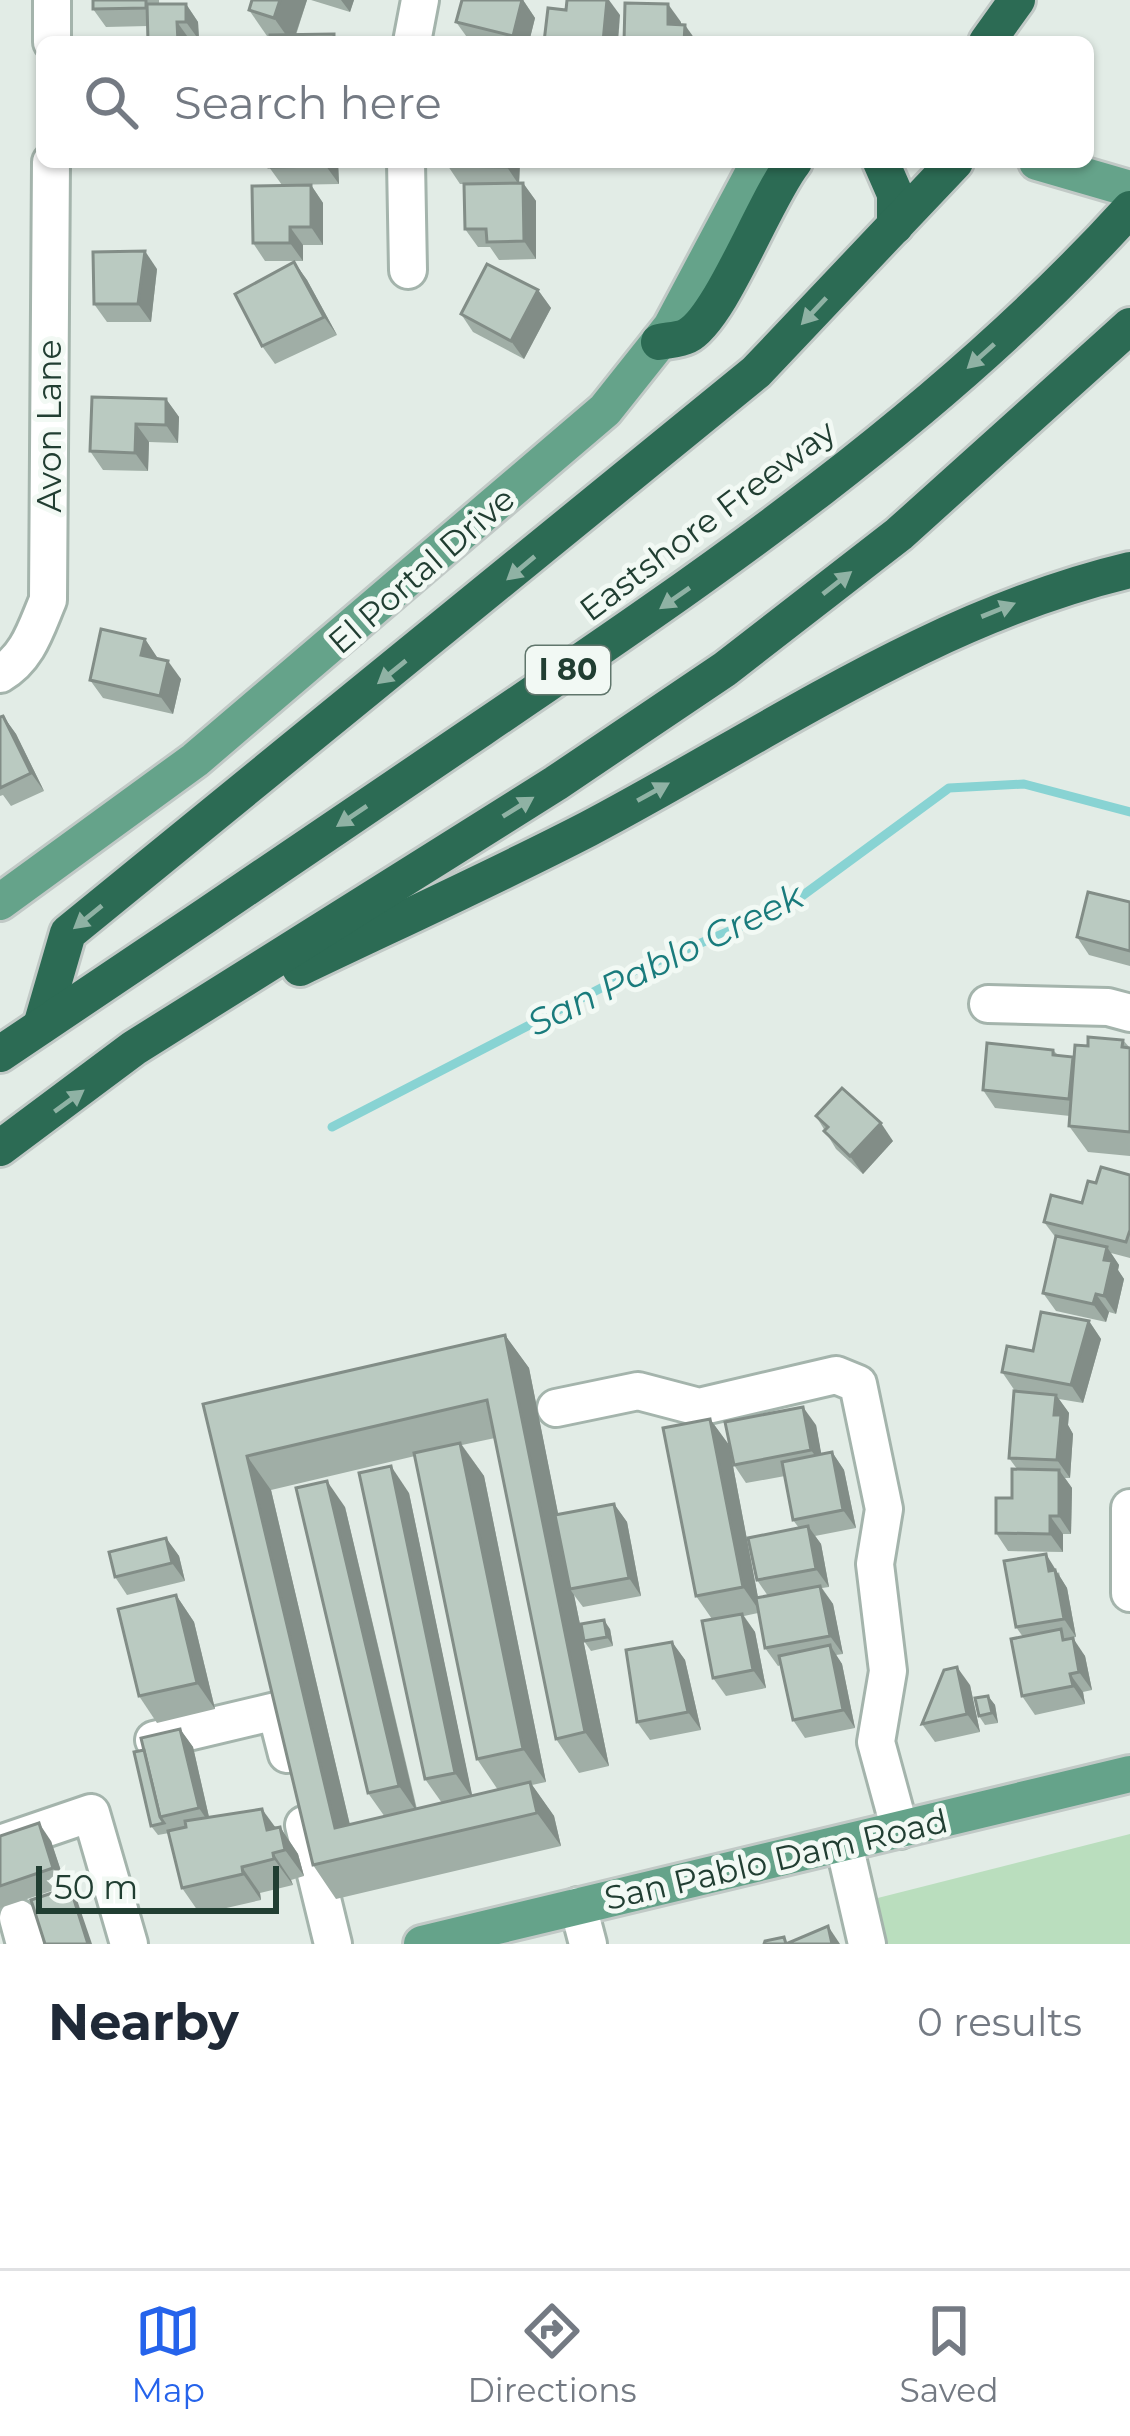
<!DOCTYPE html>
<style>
body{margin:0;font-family:Montserrat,sans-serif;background:#f2f2f3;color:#1f2937}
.scale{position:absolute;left:36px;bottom:30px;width:243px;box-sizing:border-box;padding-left:12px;border:6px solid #213e32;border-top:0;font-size:33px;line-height:42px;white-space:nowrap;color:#213e32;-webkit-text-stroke:9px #f2f9f4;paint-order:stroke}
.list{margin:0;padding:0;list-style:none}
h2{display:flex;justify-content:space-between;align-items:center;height:156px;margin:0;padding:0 48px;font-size:51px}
h2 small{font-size:39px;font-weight:400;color:#747a83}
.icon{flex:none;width:66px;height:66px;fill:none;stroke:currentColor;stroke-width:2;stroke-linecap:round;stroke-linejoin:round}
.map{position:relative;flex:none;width:1130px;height:1944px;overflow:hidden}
.search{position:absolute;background:#fff;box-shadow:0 3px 9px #0004;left:36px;right:36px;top:36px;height:132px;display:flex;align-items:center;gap:30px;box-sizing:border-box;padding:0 42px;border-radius:18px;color:#747a83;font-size:45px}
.sheet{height:324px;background:#fff}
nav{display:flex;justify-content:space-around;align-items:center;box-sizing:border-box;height:168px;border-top:3px solid #e0e1e3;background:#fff;font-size:33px;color:#747a83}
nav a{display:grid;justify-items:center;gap:6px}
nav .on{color:#2563eb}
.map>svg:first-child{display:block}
</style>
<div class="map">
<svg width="1130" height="1944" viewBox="0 0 1130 1944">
<rect width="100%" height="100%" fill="#e2ece6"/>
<polygon fill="#badebe" points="1130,1834 1130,1944 866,1944 858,1903"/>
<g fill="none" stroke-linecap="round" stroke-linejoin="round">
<polyline stroke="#88d3d3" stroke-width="9" points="332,1127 636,970 787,907 949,788 1024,784 1130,812"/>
<defs>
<g id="minor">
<polyline points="52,42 52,0"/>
<polyline points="412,42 420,0"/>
<polyline points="406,162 408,270"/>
<path d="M0 674C28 658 36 628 48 600L51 162"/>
<polyline points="988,1004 1108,1007 1130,1013"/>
<polyline points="556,1408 638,1391 699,1407 836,1375 858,1384 884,1509 875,1564 888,1671 876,1742 900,1830"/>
<polyline points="1130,1508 1130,1593"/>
<polyline points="154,1740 276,1711 287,1754"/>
<polyline points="304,1825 333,1944"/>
<polyline points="0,1844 91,1813 129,1944"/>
<polyline points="844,1844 867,1944"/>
<polyline points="578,1906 588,1944"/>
<polyline points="18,1918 25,1944"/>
</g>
<g id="major">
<polyline points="1037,162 1130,189"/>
<polyline points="0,902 195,760 605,410 671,327 759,162"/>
<polyline points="422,1944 1130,1774"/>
</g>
<g id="highway">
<polyline points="987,42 1017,0"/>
<polyline points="881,162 895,194 895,226"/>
<path d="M659 342C668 340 679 340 687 336 721 319 765 198 794 162"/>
<path d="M300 968C396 922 493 878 588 829 766 735 932 617 1130 570"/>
<polyline points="41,1026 68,933 756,372 955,162"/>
<path d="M0 1054C161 947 321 837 481 729 710 574 943 415 1130 209"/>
<polyline points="0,1148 134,1048 556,783 725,669 899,534 1130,326"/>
</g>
</defs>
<use href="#minor" stroke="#a4b4ac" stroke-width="42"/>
<use href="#major" stroke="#c1c9c6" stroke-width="42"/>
<use href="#highway" stroke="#c1c9c6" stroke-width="42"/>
<use href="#minor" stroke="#fff" stroke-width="36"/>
<use href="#major" stroke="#65a38a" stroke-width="36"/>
<use href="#highway" stroke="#2c6b54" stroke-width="36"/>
</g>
<g fill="#a0aea6" fill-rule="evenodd">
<polygon points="93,0 159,0 159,4 186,4 198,22 199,40 190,40 190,42 148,42 148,26 106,27 93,9"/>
<polygon points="252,0 307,0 296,35 267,36 249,10"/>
<polygon points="311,0 354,0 350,12"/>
<polygon points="523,0 535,18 529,42 476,42 469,40 456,22"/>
<polygon points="269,162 338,162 339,184 285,185 311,185 323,203 323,245 303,245 303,261 265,261 253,243 282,185 269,167"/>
<polygon points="448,162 520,162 519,183 523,183 536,201 536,259 499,260 490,247 478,247 465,229 479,184 460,184 448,166"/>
<polygon points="294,262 307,280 337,335 275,364 262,346"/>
<polygon points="157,269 151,322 107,322 94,304"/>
<polygon points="538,290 551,308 524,359 473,332 461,314"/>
<polygon points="166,399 179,417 178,443 149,442 148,471 103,470 90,451"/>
<polygon points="145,639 157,658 181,679 173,714 103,698 90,680"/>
<polygon points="3,716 16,734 44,791 11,806 3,795 0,796 0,717"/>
<polygon points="1130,902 1130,966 1089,955 1077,937"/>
<polygon points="1123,1040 1130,1048 1130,1156 1088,1152 1069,1126 1070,1116 995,1108 983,1090 1053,1050 1058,1055 1073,1057 1088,1046"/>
<polygon points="816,1116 893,1141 863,1174 836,1149"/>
<polygon points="1130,1175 1130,1258 1111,1253 1119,1265 1118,1270 1124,1279 1116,1314 1109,1312 1106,1322 1056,1311 1043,1293 1056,1238 1044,1222 1082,1203 1096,1183"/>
<polygon points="1089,1321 1101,1339 1083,1403 1059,1399 1069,1413 1068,1425 1073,1434 1070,1478 1065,1478 1072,1488 1071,1534 1063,1534 1063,1552 1008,1551 996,1533 1012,1498 1017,1469 1009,1458 1015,1391 1002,1372 1033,1351"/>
<path d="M505 1335 529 1368 558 1514 614 1504 627 1522 641 1596 583 1607 574 1595 609 1766 579 1773 556 1739 495 1438 462 1445 484 1476 546 1782 532 1785 554 1816 561 1846 336 1899 313 1865 203 1404ZM415 1456 477 1759 498 1790 472 1796 409 1493 425 1779 442 1803 417 1809 345 1507 368 1793 385 1817 350 1825 271 1490Z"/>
<polygon points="710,1419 729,1445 758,1598 768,1596 757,1580 799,1528 793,1520 785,1476 746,1483 734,1465 816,1425 821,1454 832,1452 844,1470 856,1528 815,1536 821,1544 829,1587 822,1588 833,1604 843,1654 836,1655 842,1664 855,1728 805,1738 793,1720 781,1665 778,1666 765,1648 758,1613 744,1616 755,1632 766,1688 726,1696 713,1678 712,1619 696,1596"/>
<polygon points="166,1538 179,1556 185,1581 127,1595 115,1577"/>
<polygon points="1059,1572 1060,1577 1067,1588 1076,1637 1067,1638 1085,1656 1092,1690 1083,1692 1085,1704 1035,1715 1022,1696 1023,1637 1016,1627"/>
<polygon points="176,1595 194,1622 215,1709 157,1723 139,1696"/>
<polygon points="610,1629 613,1646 591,1651 584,1641"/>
<polygon points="672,1642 685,1660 701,1730 650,1740 637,1722"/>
<polygon points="970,1685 980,1732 935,1742 922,1724"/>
<polygon points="988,1696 995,1705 998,1723 985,1725 979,1716"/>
<polygon points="180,1729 193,1747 209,1817 280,1827 298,1854 304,1876 291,1880 293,1885 260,1893 261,1900 200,1914 182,1888 169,1833 158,1835 151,1826 144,1750"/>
<polygon points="0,1836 51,1841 66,1886 0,1908"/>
</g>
<g fill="#828d87">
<polygon points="280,0 307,0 293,42 291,42 274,18"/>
<polygon points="341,0 354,0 350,12"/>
<polygon points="523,0 535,18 529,42 517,42 513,36"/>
<polygon points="607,0 609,0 620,15 618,42 603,42"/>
<polygon points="186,4 198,22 199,40 186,22"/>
<polygon points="668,4 681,22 681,42 668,24"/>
<polygon points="177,22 190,40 190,42 178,42"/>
<polygon points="685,25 697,42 684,42"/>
<polygon points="326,162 338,162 339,184 326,166"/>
<polygon points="507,162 520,162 519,185 507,167"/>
<polygon points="523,183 536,201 536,259 524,241"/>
<polygon points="311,185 323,203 323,245 311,227"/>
<polygon points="290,227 303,245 303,261 290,243"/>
<polygon points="145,251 157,269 151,322 138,304"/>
<polygon points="294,262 307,280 337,335 324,317"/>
<polygon points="538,290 551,308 524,359 511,341"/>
<polygon points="166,399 179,417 178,443 166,425"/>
<polygon points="136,424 149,442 148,471 135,453"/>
<polygon points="145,639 157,657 154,673 141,655"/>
<polygon points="168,661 181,679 173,714 160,696"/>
<polygon points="3,716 16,734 44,791 31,773"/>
<polygon points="881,1123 893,1141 863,1174 850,1156"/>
<polygon points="1107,1247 1119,1265 1118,1270 1124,1279 1116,1314 1104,1296 1104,1260"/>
<polygon points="1096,1294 1109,1312 1106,1322 1093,1304"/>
<polygon points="1089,1321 1101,1339 1083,1403 1071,1385"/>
<polygon points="505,1335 529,1368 573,1588 570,1589 574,1595 609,1766 585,1732"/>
<polygon points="1056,1395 1069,1413 1068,1425 1073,1434 1070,1478 1057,1460 1054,1415"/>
<polygon points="803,1407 816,1425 824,1468 811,1450"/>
<polygon points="710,1419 729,1445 761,1613 743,1587"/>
<polygon points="460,1443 484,1476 546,1782 523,1749"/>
<polygon points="832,1452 844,1470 856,1528 843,1510"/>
<polygon points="247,1456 271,1490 357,1855 335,1828"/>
<polygon points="391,1466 409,1493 473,1799 455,1773"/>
<polygon points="1059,1470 1072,1488 1071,1534 1059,1516"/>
<polygon points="327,1481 345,1507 417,1812 399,1786"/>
<polygon points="614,1504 627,1522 641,1596 629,1578"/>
<polygon points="1050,1516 1063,1534 1063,1552 1050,1534"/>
<polygon points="808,1526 821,1544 829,1587 816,1569"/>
<polygon points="166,1538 179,1556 185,1581 172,1563"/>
<polygon points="1046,1554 1067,1588 1076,1637 1064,1619 1049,1571"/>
<polygon points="820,1586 833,1604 843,1654 830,1636"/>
<polygon points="176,1595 194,1622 215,1709 197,1683"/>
<polygon points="742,1614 755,1632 766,1688 753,1670"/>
<polygon points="604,1620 610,1629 613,1646 607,1637"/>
<polygon points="1073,1638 1085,1656 1092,1690 1079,1672"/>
<polygon points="672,1642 685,1660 701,1730 688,1712"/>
<polygon points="830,1645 842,1664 855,1728 843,1710"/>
<polygon points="957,1667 970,1685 980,1732 967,1714"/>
<polygon points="1070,1674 1083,1692 1085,1704 1073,1686"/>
<polygon points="988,1696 995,1705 998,1723 992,1713"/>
<polygon points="180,1729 193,1747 211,1826 199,1808"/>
<polygon points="530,1782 554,1816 561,1846 537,1813"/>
<polygon points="262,1809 281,1835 267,1830"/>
<polygon points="39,1823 51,1841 66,1886 53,1868"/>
<polygon points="280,1827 298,1854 304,1876 285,1850"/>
<polygon points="273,1853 291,1880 293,1885 274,1859"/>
<polygon points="242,1867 260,1893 261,1900 243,1874"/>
<polygon points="70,1887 76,1897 92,1944 88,1944"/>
<polygon points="828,1926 840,1944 832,1944"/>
</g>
<g fill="#bacac1" stroke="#828d87" stroke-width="3">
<polygon points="93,0 146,0 146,8 93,9"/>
<polygon points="252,0 280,0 274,18 249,10"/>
<polygon points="462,0 522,0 513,36 456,22"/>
<polygon points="567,0 607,0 603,42 544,42 548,8 566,10"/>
<polygon points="625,3 668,4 668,24 685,25 684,42 624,42"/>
<polygon points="147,4 186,4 186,22 177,22 178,42 148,42"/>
<polygon points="334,34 334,42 270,42 270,35"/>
<rect x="93" y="40" width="45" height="2"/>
<polygon points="269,162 326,162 326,166 269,167"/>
<polygon points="448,162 507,162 507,167 448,166"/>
<polygon points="523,183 524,241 487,242 486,229 465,229 464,184"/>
<polygon points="311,185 311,227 290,227 290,243 253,243 252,186"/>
<polygon points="145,251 138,304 94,304 93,252"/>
<polygon points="294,262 324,317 262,346 235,294"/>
<polygon points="487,264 538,290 511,341 461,314"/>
<polygon points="92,397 166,399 166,425 136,424 135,453 90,451"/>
<polygon points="101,629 145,639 141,655 168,661 160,696 90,680"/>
<polygon points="3,716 31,773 0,788 0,717"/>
<polygon points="1088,892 1130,902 1130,951 1077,937"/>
<polygon points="1088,1037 1123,1040 1122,1047 1130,1048 1130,1132 1069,1126 1075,1045 1088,1046"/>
<polygon points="987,1043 1053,1050 1053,1055 1073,1057 1069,1099 983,1090"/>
<polygon points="842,1088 881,1123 850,1156 824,1131 828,1127 816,1116"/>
<polygon points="1101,1167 1130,1175 1130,1230 1126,1242 1044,1222 1051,1195 1082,1203 1088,1181 1096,1183"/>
<polygon points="1056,1236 1107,1247 1104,1260 1112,1261 1104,1296 1096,1294 1093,1304 1043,1293"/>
<polygon points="1041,1312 1089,1321 1071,1385 1002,1372 1007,1346 1033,1351"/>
<polygon points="505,1335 585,1732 556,1739 487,1400 247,1456 335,1828 530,1782 537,1813 313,1865 203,1404"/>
<polygon points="1014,1391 1056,1395 1054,1415 1061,1415 1057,1460 1009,1458"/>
<polygon points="803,1407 811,1450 734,1465 725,1422"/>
<polygon points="710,1419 743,1587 696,1596 663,1428"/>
<polygon points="460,1443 523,1749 477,1759 414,1453"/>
<polygon points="832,1452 843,1510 793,1520 782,1462"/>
<polygon points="391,1466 455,1773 425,1779 359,1473"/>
<polygon points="1012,1469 1059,1470 1059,1516 1050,1516 1050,1534 996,1533 996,1498 1012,1498"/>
<polygon points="327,1481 399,1786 368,1793 296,1488"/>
<polygon points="614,1504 629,1578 570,1589 555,1515"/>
<polygon points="808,1526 816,1569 757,1580 748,1538"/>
<polygon points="166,1538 172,1563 115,1577 109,1552"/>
<polygon points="1046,1554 1049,1571 1055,1570 1064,1619 1016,1627 1004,1561"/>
<polygon points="820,1586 830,1636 765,1648 756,1598"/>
<polygon points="176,1595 197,1683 139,1696 118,1609"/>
<polygon points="742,1614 753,1670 713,1678 702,1621"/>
<polygon points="604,1620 607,1637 584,1641 581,1624"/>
<polygon points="1061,1629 1063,1640 1073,1638 1079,1672 1070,1674 1073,1686 1022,1696 1011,1639"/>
<polygon points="672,1642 688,1712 637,1722 626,1650"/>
<polygon points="830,1645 843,1710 793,1720 779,1656"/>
<polygon points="957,1667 967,1714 922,1724 944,1670"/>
<polygon points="988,1696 992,1713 979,1716 975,1698"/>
<polygon points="180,1729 199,1808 160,1817 141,1738"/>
<polygon points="144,1750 160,1817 164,1823 151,1826 134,1752"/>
<polygon points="262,1809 267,1830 280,1827 285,1850 273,1853 274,1859 242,1867 243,1874 182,1888 168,1831 186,1827 185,1821"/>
<polygon points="39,1823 53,1868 0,1886 0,1836"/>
<polygon points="70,1887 88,1944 45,1944 31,1900"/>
<polygon points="828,1926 832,1944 764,1944 765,1941 784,1937 786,1944"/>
</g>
<defs><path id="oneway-solid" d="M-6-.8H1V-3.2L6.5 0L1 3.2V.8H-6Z" transform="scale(3)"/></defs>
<g fill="#8fb2a4">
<use href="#oneway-solid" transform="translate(814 311) rotate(133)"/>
<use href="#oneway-solid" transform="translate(981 356) rotate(138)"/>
<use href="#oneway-solid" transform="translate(521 568) rotate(140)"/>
<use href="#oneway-solid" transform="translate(837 583) rotate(-38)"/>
<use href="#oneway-solid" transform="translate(675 598) rotate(145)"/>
<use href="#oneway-solid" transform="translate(998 610) rotate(-22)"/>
<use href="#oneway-solid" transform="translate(392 672) rotate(141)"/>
<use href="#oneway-solid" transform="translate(653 792) rotate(-29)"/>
<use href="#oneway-solid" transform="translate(518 807) rotate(-32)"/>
<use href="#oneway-solid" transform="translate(352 816) rotate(146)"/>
<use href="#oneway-solid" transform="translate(88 917) rotate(141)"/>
<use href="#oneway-solid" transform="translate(69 1101) rotate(-36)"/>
</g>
<g text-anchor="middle" stroke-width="10" stroke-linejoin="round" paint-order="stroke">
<rect fill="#f2f9f4" stroke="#60766c" stroke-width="3" x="526" y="646" width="84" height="48" rx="9"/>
<g font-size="30" font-weight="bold" fill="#213e32">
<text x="568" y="680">I 80</text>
</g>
<g font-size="33" fill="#213e32" stroke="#f2f9f4">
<text transform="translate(49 426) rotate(-90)" y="12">Avon Lane</text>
<text transform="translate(707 520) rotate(-37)" y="12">Eastshore Freeway</text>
<text transform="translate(421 570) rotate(-41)" y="12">El Portal Drive</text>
<text transform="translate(776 1859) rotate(-13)" y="12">San Pablo Dam Road</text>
</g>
<g font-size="36" font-style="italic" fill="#197b7c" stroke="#f2f9f4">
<text transform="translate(665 959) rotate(-26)" y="13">San Pablo Creek</text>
</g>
</g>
</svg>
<div class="scale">50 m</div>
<div class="search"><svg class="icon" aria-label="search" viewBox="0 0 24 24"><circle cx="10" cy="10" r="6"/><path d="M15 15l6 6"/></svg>Search here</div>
</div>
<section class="sheet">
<h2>Nearby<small>0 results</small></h2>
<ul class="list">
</ul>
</section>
<nav>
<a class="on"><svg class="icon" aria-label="map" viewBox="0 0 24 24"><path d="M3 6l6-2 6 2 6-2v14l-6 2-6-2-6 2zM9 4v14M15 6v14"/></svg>Map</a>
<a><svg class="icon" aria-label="directions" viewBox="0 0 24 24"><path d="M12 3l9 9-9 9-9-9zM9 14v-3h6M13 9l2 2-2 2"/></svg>Directions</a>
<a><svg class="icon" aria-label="saved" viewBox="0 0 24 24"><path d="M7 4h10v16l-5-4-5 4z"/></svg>Saved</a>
</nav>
